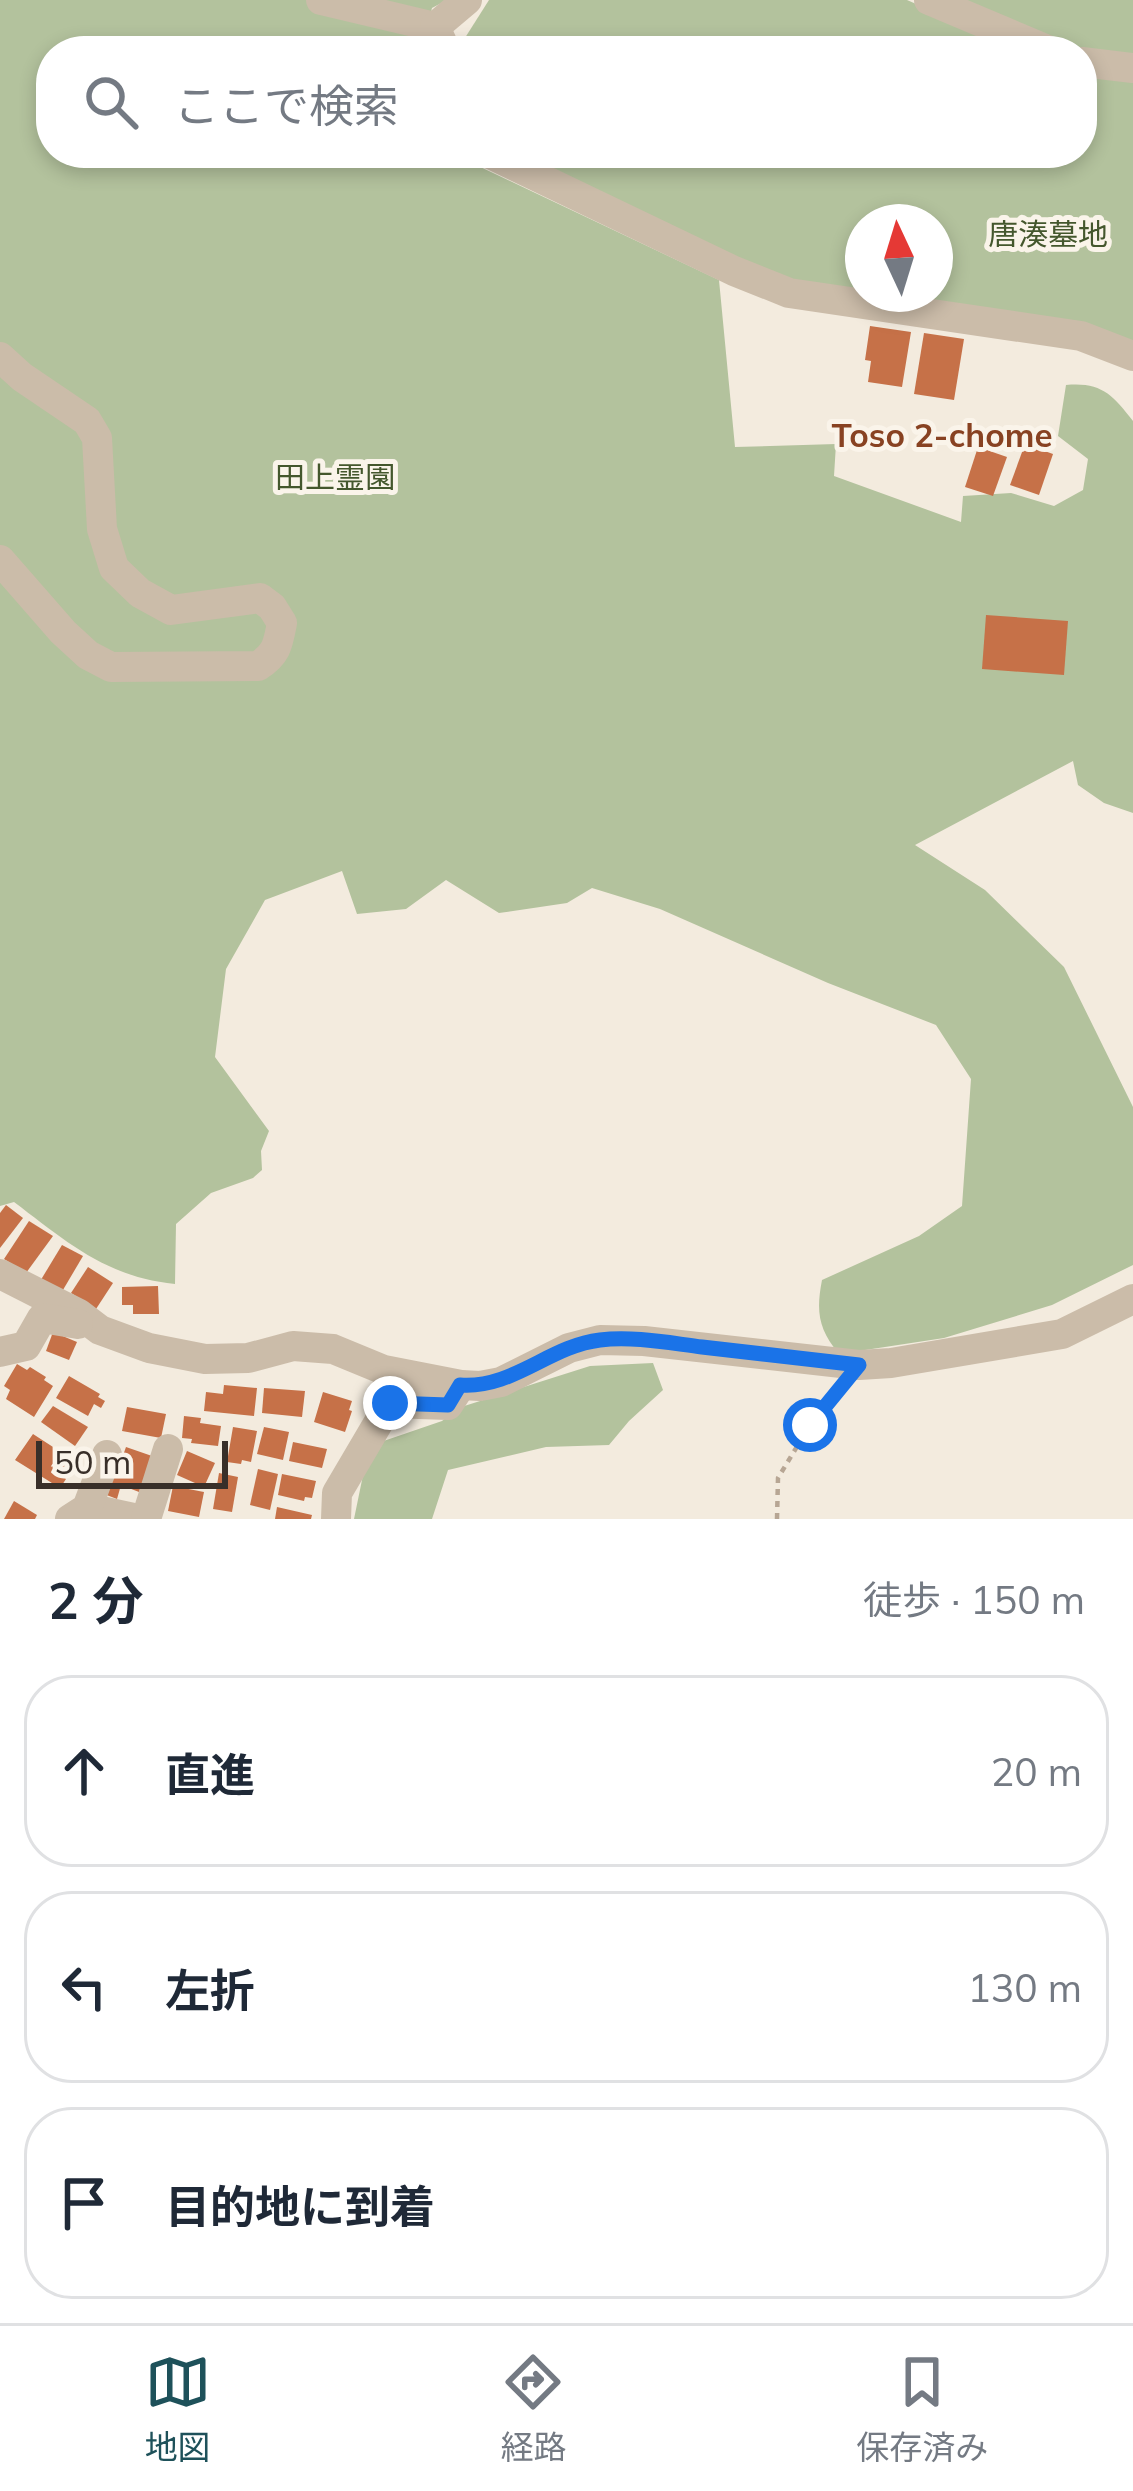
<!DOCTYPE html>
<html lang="ja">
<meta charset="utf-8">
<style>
body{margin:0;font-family:Mulish,"Noto Sans JP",sans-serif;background:#f2f2f3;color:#1f2937}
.compass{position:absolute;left:845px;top:204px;width:108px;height:108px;border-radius:50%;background:#fff;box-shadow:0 6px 18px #0003;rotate:356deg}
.scale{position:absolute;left:36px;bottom:30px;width:192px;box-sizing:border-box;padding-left:12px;border:6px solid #382f29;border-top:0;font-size:33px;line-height:42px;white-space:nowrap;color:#382f29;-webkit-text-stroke:9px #faf4ea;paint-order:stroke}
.stop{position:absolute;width:36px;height:36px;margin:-27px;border:9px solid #1a73e8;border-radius:50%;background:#fff}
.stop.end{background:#1a73e8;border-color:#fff;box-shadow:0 3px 12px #0008}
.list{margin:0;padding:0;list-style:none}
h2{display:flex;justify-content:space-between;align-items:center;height:156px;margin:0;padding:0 48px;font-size:51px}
h2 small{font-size:39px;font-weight:400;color:#747a83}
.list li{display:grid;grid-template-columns:78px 1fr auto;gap:36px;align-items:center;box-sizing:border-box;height:192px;margin:0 24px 24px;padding:0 24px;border:3px solid #e0e1e3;border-radius:48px}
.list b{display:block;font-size:45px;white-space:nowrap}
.list em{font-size:39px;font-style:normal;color:#747a83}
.icon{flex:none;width:66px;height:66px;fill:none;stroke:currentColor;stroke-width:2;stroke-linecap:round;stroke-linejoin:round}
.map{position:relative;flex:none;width:1133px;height:1519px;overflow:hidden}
.search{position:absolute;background:#fff;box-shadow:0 6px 18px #0003;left:36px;right:36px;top:36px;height:132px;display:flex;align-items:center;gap:30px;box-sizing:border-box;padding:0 42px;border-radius:48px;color:#747a83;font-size:45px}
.sheet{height:804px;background:#fff}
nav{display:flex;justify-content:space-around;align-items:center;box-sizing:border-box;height:168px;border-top:3px solid #e0e1e3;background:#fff;font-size:33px;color:#747a83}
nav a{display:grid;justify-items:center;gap:6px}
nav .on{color:#1e515a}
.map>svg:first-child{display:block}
</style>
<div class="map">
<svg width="1133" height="1519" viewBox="0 0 1133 1519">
<rect width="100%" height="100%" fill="#f3ebde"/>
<g fill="#b3c29d">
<path d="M0 0H447L432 8 422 46 425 51H51V153H461L472 163 719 280 735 447 836 444 834 476 961 522 963 496 1011 493 1054 506 1083 490 1088 459 1058 436 1066 385C1101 382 1112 394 1133 421V813L1104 803 1078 785 1073 761 915 845 985 890 1064 967 1133 1107V1265L1052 1305 944 1338 839 1354C818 1329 816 1311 822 1280L919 1236 962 1206 971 1079 936 1025 828 983 660 909 592 888 567 903 499 913 446 880 406 909 357 914 342 871 265 900 226 969 215 1057 269 1131 261 1151 262 1170 253 1178 211 1193 176 1224 175 1284C106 1277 67 1242 14 1202L0 1206Z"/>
<polygon points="489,0 907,0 1024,51 464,51 463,41"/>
<polygon points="952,0 1133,0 1133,57 1073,47"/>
<polygon points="1082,72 1133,82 1133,345 884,294 935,294 935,222 863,222 863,291 799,281 751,267 511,153 1082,153"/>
<polygon points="653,1363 663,1390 629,1421 609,1445 546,1447 448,1470 432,1519 354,1519 369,1446 442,1421 458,1408 590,1366"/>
</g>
<g fill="#c67148">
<polygon points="870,326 911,332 902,387 868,382 871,361 865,360"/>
<polygon points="924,333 964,339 954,400 914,394"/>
<polygon points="1025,444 1053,454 1039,495 1010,485"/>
<polygon points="978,447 1007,457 993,496 965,487"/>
<polygon points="986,615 1068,621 1064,675 982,669"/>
<polygon points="6,1205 23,1218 0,1248 0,1213"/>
<polygon points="29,1221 53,1236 26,1273 4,1259"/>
<polygon points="62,1245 83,1256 60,1295 39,1283"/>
<polygon points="88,1267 113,1283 96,1309 71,1293"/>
<polygon points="158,1286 159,1314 133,1314 133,1305 122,1305 122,1287"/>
<polygon points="53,1332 77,1342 69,1360 46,1351"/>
<polygon points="17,1364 27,1370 30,1367 46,1377 44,1380 53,1386 34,1417 6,1399 10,1390 4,1386"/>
<polygon points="69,1376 100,1394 98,1397 105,1401 101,1408 94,1404 88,1416 56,1398"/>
<polygon points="224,1385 257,1388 254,1416 204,1411 206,1392 223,1394"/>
<polygon points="264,1388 305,1391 302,1417 262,1413"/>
<polygon points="323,1392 352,1401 349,1410 352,1411 345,1432 314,1422"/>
<polygon points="53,1406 88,1427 75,1446 41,1422"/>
<polygon points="127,1407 166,1414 161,1438 122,1431"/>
<polygon points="184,1416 201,1418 200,1423 221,1426 218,1446 191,1443 192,1439 182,1438"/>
<polygon points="233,1427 257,1431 251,1462 242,1460 241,1464 227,1462"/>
<polygon points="264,1427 289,1432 283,1460 257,1454"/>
<polygon points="33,1434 70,1458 59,1474 66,1479 60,1488 15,1460"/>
<polygon points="293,1442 327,1449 322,1468 289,1461"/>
<polygon points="126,1447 152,1456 139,1492 121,1485 117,1499 104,1494 111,1473 116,1475"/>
<polygon points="187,1451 215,1463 204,1487 177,1475"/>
<polygon points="258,1469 278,1474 270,1510 250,1505"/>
<polygon points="219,1473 238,1477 232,1512 213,1509"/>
<polygon points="282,1474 316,1481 312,1498 305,1497 304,1501 278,1495"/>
<polygon points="173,1486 204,1492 199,1517 168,1511"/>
<polygon points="14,1501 37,1515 35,1519 4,1519"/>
<polygon points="277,1507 312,1515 311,1519 275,1519"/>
</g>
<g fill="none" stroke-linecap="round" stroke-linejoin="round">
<polyline stroke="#b7a694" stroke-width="4.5" stroke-dasharray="6 6" stroke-linecap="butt" points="777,1519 778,1478 810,1425 836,1393"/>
<g stroke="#cbbca9" stroke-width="30">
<polyline points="321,0 435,27 446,51"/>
<polyline points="929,0 1050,51"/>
<polyline points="435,27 467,0"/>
<polyline points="1082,62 1133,68"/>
<polyline points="488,153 734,271 789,293 1081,336 1133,356"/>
<path d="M0 357 22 377 87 421 97 438 102 529 114 568 140 593 171 610 260 598 272 607 282 623C278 644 277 654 258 666L111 667 88 655 63 632 0 560"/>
<polyline points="0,1274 79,1314 100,1330 149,1348 205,1359 248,1358 293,1346 333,1349 384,1370 461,1385 480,1386 501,1382 569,1348 600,1340 644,1341 859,1365 891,1363 1062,1334 1133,1299"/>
<polyline points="0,1352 26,1346 42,1318 78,1324"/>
<polyline points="87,1508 138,1519"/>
<polyline points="70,1519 87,1508 107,1455"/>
<polyline points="146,1519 168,1449"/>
<polyline points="336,1519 337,1493 390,1403 448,1405 461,1385"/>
</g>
</g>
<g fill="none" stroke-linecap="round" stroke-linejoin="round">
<path stroke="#1a73e8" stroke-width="15" d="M390 1403 448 1405 460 1385C513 1389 549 1346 600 1340 633 1336 669 1343 702 1347 754 1353 807 1359 859 1365L810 1425"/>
</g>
<g text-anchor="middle" stroke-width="10" stroke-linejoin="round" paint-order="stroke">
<g font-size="30" fill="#44572d" stroke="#faf4ea">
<text x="1048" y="245">唐湊墓地</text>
<text x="335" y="488">田上霊園</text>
</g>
<g font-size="33" font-weight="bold" fill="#884222" stroke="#faf4ea">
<text x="942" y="447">Toso 2-chome</text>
</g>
</g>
</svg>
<svg class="compass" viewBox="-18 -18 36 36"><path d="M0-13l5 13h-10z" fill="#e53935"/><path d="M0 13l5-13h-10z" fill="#747a83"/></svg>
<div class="scale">50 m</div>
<div class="stop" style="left:810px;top:1425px"></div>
<div class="stop end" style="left:390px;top:1403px"></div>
<div class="search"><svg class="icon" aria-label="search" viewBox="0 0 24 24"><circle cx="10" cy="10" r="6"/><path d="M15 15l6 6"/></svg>ここで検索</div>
</div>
<section class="sheet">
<h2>2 分<small>徒歩 · 150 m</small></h2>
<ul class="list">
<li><svg class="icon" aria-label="ahead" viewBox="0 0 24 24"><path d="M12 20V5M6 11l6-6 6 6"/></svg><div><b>直進</b></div><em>20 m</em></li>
<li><svg class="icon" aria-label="left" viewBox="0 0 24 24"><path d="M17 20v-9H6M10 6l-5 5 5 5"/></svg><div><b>左折</b></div><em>130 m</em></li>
<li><svg class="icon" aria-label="arrive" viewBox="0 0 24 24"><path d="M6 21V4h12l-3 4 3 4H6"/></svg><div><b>目的地に到着</b></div></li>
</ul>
</section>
<nav>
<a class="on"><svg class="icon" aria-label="map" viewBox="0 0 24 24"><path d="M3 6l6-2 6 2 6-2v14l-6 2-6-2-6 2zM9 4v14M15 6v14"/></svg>地図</a>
<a><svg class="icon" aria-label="directions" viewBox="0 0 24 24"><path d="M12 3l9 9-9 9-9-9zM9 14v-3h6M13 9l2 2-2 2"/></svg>経路</a>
<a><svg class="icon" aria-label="saved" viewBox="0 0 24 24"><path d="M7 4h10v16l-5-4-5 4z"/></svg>保存済み</a>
</nav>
